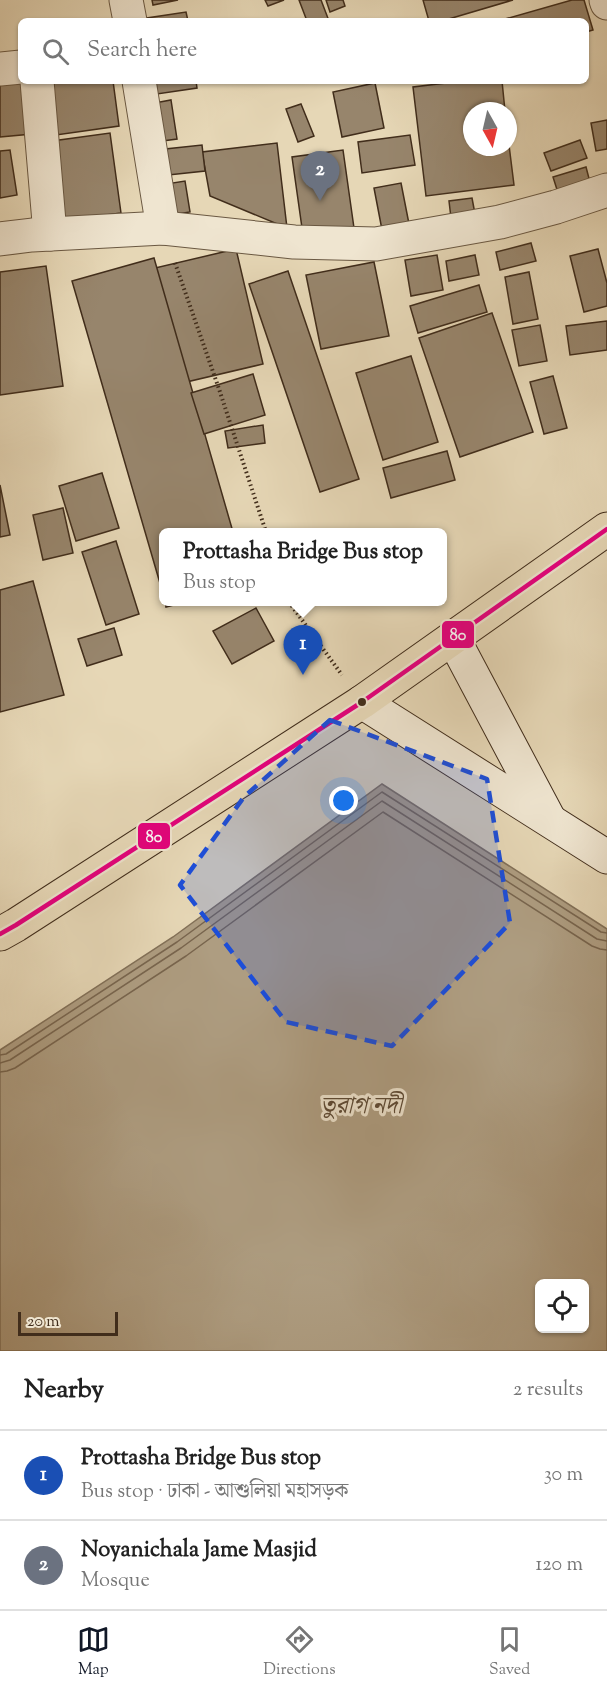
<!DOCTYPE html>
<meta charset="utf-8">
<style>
body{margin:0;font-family:"Sorts Mill Goudy","Noto Serif Bengali",serif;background:#f6f6f6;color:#222}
.controls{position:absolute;right:18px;bottom:18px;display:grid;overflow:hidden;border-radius:9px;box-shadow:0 2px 4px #0004}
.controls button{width:54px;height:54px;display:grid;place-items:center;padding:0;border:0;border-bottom:2px solid #e0e0e0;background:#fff;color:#222;font:30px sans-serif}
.compass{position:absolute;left:463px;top:102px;width:54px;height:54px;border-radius:50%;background:#fff;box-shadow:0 2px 4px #0004;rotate:172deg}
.scale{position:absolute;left:18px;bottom:15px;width:100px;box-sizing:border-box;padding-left:6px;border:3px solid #412d1b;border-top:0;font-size:16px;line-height:21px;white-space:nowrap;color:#412d1b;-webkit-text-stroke:4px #efe5d0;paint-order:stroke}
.you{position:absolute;left:344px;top:801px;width:21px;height:21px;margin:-15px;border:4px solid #fff;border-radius:50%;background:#1a73e8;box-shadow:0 0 0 9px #1a73e833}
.badge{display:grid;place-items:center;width:39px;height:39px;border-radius:50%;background:#111827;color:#fff;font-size:20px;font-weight:700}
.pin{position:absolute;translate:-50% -50px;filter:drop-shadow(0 2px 3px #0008)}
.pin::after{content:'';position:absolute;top:32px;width:21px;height:18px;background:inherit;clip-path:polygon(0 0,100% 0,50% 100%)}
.popup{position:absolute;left:159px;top:528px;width:288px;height:78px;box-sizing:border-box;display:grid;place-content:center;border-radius:9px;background:#fff;filter:drop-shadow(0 2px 4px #0005);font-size:20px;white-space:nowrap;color:#767676}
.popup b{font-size:22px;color:#222}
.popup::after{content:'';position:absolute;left:50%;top:100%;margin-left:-12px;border:12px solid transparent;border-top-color:#fff}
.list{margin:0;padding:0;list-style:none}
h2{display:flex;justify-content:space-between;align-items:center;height:78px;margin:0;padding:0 24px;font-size:26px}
h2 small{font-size:20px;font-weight:400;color:#767676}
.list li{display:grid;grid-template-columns:39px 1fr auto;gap:18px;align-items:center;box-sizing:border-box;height:90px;padding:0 24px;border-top:2px solid #e0e0e0}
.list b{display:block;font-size:22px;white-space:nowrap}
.list p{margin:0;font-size:20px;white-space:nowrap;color:#767676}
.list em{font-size:20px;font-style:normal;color:#767676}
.icon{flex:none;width:33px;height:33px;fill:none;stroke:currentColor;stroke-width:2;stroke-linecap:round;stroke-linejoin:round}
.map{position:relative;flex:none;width:607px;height:1351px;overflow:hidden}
.search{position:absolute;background:#fff;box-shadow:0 2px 4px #0004;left:18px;right:18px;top:18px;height:66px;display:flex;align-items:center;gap:15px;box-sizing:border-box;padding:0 21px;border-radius:9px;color:#767676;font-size:22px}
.sheet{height:258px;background:#fff}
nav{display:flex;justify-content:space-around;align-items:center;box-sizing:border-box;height:84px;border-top:2px solid #e0e0e0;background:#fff;font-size:16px;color:#767676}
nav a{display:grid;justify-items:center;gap:3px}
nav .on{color:#111827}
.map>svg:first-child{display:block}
</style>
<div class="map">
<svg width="607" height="1351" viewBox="0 0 607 1351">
<rect width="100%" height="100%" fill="#e6d7b6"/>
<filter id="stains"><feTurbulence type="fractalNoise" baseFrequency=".00333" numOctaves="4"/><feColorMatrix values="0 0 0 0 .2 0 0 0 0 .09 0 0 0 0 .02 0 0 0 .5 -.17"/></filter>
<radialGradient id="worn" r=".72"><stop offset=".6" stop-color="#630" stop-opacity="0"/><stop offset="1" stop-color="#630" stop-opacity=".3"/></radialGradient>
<path fill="#ae9d81" stroke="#827058" stroke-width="1.5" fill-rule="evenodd" d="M382 784 607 929V1351H0V1050L173 937ZM540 1284H584V1328H540Z"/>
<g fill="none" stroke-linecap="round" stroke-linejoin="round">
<g stroke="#78654e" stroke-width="1.5">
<polyline points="0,1055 6,1054 177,942 382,792 601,932 607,933"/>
<polyline points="0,1063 10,1060 181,948 382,801 597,939 607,941"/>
<polyline points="0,1072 7,1071 15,1068 186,956 383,812 592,946 600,949 607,950"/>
</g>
</g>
<g fill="#97856c" stroke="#412d1b" stroke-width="1.5">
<polygon points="152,0 178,0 153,5"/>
<polygon points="265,0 284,0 268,6"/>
<polygon points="299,0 321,0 329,21 307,21"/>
<polygon points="326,0 343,0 345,6 330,12"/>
<polygon points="423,0 513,0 442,21 429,21"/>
<polygon points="572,0 584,0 593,30 586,32 586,21 498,21"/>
<polygon points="186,12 188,21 147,21 147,18"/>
<polygon points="21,58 32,134 0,137 0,60"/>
<polygon points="41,81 113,81 119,126 49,136"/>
<polygon points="156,81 196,81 197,88 157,94"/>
<polygon points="463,81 502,81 505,111 472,111 472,147 508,147 508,137 514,185 426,196 413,87"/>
<polygon points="375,83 384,128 342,137 333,92"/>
<polygon points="171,100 177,139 155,142 149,104"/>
<polygon points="301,104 314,136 298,142 286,109"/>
<polygon points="607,120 607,149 596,151 591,123"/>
<polygon points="110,133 121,213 56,222 45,142"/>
<polygon points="410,135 415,165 362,173 358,142"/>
<polygon points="580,140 587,158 551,171 544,153"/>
<polygon points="277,143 287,228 210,196 202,152"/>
<polygon points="202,145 205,171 159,176 156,150"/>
<polygon points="10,150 17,195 0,198 0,151"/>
<polygon points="343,150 354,228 303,235 292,157"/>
<polygon points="586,167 592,190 560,199 553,177"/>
<polygon points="185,181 190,212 171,215 166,184"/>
<polygon points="401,183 410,229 383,235 374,188"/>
<polygon points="472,198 475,214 451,218 449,201"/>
<polygon points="531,243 536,261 500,270 496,252"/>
<polygon points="236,249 263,364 182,383 155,268"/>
<polygon points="598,249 607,283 607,306 584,312 570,256"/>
<polygon points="437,255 443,290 411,296 405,260"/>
<polygon points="475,255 479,275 449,281 446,261"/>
<polygon points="154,258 233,532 164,532 164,597 72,281"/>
<polygon points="374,262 389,336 321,349 306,275"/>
<polygon points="46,266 63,386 0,395 0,272"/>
<polygon points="288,271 359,479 320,492 249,284"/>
<polygon points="529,272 538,319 513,324 505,277"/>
<polygon points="479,285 487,312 418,333 410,306"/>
<polygon points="492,313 533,432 460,457 419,338"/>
<polygon points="607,321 607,350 570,355 566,326"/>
<polygon points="540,325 547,361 519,366 512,330"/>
<polygon points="411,356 438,442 383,460 356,373"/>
<polygon points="253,374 265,415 204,434 191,393"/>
<polygon points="553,376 567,428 544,434 530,382"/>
<polygon points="263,425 265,443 228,448 225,431"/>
<polygon points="447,451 455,480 391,498 383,468"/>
<polygon points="102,473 119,528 76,541 59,486"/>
<polygon points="0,485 10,535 0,537"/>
<polygon points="63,508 73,553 43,560 33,515"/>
<polygon points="116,541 139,614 106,625 82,552"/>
<polygon points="33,581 64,695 0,712 0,590"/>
<polygon points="165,602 185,602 166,607"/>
<polygon points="256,608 274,641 232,664 213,631"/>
<polygon points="114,628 122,655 87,666 78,639"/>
</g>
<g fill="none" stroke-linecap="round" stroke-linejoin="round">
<defs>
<g id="street">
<polyline points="126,0 130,21"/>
<polyline points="606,0 607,3"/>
<polyline points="0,69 21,67"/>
<polyline points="37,81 50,234"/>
<polyline points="139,81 163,228"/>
<polyline points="0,239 32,235 163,228 294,242 376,244 500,222 556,207 607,190"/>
</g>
<g id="secondary">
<polyline points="453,638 549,819"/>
<polyline points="362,702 607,857"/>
</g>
<polyline id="highway" points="0,934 16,925 362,702 607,529"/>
</defs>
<use href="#street" stroke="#6a5842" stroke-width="35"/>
<use href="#secondary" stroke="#412d1b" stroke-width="35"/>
<use href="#highway" stroke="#412d1b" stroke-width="35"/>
<g stroke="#412d1b" stroke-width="4" stroke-dasharray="1.5 3" stroke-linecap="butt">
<polyline points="175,263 219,389 266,532"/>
<polyline points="289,602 342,675"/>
</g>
<use href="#street" stroke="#efe5d0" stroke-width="33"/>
<use href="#secondary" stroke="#efe5d0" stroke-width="33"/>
<use href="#highway" stroke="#e6d7b6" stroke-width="33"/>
<defs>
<polyline id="bus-1" points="0,934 16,925 362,702 607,529"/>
</defs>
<use href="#bus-1" stroke="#efe5d0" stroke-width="9"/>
<use href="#bus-1" stroke="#e5007d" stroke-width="4.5"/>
</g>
<path fill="#1d4ed8" fill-opacity="0.2" stroke="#1d4ed8" stroke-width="4.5" stroke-dasharray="12 8" stroke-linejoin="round" d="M330 720 487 779 510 923 392 1046 286 1022 180 885 244 797Z"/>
<circle fill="#412d1b" stroke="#efe5d0" stroke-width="2" cx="362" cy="702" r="5"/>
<g text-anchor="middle" stroke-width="6" stroke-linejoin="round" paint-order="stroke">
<g font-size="24" font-style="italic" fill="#5c4934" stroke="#efe5d0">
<text x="361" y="1113">তুরাগ নদী</text>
</g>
</g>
<g stroke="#efe5d0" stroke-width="2">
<rect x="441" y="620" width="34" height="29" rx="6" fill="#e5007d"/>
<rect x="137" y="822" width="34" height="28" rx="6" fill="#e5007d"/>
</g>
<g font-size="16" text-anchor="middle" font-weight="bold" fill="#fff">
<text x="458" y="640">80</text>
<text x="154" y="842">80</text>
</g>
<rect width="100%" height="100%" filter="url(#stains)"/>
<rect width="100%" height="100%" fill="url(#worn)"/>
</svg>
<div class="controls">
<button><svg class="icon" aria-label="locate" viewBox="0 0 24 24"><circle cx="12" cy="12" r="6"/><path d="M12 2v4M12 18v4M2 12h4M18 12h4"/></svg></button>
</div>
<svg class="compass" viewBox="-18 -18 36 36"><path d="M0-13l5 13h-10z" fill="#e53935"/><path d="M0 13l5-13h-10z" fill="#767676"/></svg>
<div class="scale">20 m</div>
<div class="you"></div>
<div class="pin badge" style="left:303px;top:675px;background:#1a4fb4">1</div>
<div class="popup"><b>Prottasha Bridge Bus stop</b>Bus stop</div>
<div class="pin badge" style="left:320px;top:201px;background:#6b7280">2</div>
<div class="search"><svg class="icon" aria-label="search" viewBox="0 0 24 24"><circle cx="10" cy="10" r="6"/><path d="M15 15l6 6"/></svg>Search here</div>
</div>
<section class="sheet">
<h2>Nearby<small>2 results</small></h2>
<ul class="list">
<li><span class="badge" style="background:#1a4fb4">1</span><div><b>Prottasha Bridge Bus stop</b><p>Bus stop · ঢাকা - আশুলিয়া মহাসড়ক</p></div><em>30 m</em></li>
<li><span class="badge" style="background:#6b7280">2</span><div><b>Noyanichala Jame Masjid</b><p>Mosque</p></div><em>120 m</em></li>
</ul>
</section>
<nav>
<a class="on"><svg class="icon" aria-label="map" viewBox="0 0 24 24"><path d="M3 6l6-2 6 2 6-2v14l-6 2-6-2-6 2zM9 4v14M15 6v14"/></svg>Map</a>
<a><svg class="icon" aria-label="directions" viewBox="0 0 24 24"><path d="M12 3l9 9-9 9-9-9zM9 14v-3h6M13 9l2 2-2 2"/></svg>Directions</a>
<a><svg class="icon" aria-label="saved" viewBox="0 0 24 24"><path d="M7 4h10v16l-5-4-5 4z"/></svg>Saved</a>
</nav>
